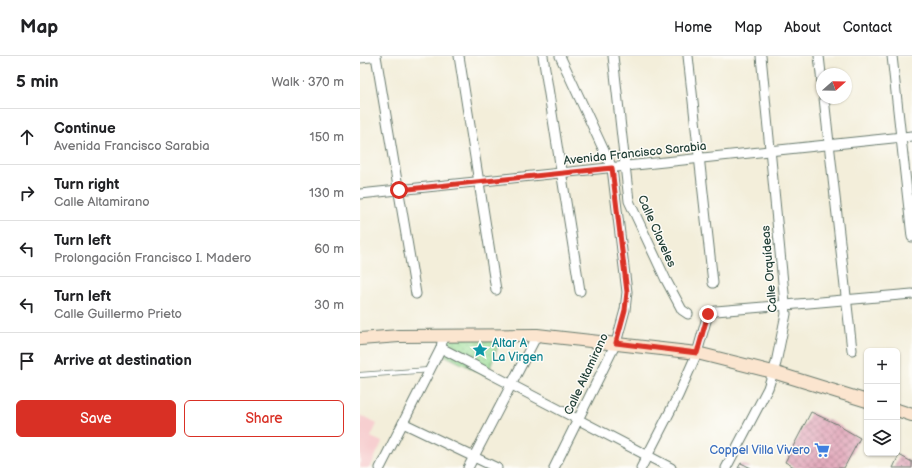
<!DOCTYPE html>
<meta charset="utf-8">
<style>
body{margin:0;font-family:"Balsamiq Sans",sans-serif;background:#f2f2f2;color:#202124}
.controls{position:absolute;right:12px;bottom:12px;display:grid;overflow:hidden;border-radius:6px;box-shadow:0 1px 3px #0004}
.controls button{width:36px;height:36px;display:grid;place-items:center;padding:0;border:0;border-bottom:1px solid #e0e0e0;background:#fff;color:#202124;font:20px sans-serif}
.compass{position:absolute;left:456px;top:12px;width:36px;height:36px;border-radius:50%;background:#fff;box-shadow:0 1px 3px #0004;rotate:70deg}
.stop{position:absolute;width:12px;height:12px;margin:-9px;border:3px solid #d93025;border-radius:50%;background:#fff}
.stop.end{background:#d93025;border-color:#fff;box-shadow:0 1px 4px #0008}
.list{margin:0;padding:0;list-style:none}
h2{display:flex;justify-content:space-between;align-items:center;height:52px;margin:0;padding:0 16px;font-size:17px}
h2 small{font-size:13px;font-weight:400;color:#757577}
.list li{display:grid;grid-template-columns:26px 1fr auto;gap:12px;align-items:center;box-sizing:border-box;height:56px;padding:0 16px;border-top:1px solid #e0e0e0}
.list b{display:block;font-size:15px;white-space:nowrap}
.list p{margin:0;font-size:13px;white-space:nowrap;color:#757577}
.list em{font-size:13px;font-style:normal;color:#757577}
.actions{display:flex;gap:8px;padding:12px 16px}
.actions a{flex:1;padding:9px 0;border:1px solid #d93025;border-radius:6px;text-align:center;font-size:14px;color:#d93025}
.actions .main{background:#d93025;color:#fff}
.icon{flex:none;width:22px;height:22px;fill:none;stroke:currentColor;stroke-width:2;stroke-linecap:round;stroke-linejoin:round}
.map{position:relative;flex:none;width:552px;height:412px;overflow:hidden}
header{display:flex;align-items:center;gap:24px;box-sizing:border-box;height:56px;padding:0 20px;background:#fff;border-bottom:1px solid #e0e0e0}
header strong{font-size:19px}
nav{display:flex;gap:22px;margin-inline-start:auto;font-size:14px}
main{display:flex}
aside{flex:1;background:#fff}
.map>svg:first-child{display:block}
</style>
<header>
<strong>Map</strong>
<nav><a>Home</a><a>Map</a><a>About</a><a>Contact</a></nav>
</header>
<main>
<aside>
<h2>5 min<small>Walk · 370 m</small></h2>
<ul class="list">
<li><svg class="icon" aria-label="ahead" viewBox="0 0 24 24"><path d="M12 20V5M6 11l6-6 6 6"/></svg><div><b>Continue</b><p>Avenida Francisco Sarabia</p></div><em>150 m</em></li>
<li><svg class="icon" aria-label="right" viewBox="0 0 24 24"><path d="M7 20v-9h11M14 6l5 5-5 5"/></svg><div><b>Turn right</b><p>Calle Altamirano</p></div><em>130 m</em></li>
<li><svg class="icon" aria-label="left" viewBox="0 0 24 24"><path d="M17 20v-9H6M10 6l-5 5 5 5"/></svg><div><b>Turn left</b><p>Prolongación Francisco I. Madero</p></div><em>60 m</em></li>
<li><svg class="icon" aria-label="left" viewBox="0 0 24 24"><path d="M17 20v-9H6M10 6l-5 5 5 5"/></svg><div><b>Turn left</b><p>Calle Guillermo Prieto</p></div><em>30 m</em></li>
<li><svg class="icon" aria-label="arrive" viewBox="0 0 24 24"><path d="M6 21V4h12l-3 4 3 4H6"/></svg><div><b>Arrive at destination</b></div></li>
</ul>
<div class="actions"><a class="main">Save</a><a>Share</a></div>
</aside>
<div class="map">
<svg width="552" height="412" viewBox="0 0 552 412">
<defs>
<pattern id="green-dots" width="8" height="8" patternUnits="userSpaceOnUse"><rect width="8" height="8" fill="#99dd95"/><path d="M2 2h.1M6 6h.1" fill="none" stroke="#7cb47a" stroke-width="1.8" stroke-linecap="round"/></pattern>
<pattern id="building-cross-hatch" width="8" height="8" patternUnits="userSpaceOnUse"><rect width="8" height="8" fill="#e3abbd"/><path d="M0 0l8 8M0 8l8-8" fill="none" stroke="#b78c9a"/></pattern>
</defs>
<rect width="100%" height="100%" fill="#fdfcf7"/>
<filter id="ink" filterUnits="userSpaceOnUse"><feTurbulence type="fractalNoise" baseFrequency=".025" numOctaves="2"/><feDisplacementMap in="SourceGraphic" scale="8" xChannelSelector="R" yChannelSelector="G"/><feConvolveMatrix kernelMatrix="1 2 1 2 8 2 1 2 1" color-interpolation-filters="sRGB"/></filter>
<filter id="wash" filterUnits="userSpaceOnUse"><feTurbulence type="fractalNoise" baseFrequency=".012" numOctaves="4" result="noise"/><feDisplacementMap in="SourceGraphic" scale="16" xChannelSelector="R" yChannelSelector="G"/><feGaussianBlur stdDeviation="0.9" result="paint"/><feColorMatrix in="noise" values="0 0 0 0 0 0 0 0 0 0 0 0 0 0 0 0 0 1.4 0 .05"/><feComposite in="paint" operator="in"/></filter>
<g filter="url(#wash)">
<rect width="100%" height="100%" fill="#f3eeda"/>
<polygon fill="#f7cfd0" points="0,359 17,368 11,381 22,386 10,412 0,412"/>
<polygon fill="url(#green-dots)" stroke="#5c8d64" points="143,277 127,320 80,297 82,278"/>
<g id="blocks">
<g fill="url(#building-cross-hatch)">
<polygon points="451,356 481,370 481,371 500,382 484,412 436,412 425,406"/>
<polygon points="539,399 552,406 552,412 533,412"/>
<polygon points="381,407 391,412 378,412"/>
</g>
</g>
</g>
<g filter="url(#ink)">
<use href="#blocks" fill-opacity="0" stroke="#697b6e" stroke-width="1"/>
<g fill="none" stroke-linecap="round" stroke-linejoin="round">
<defs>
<polyline id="service" points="0,319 70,314"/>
<g id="minor">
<polyline points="16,0 56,238"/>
<polyline points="99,0 136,234"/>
<polyline points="183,0 220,235"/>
<polyline points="253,0 269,145 306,224 322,254 328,258"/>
<polyline points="328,0 353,227"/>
<polyline points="459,0 462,27"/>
<polyline points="532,0 552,181"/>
<polyline points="464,42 492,294"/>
<polyline points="0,138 552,80"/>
<polyline points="81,292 311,412"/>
<polyline points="43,367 137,412"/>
<polyline points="20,412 81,292 82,286"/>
<polyline points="108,412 177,279"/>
<polyline points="194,412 256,287 265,254 267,236 252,112 200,0"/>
<polyline points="281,412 318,340 337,297 348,258 356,255 552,238"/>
<polyline points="366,412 408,332 416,307 426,258 401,0"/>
</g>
<polyline id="tertiary" points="0,1 11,0"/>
<g id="secondary">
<polyline points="0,283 39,280 177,279 337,297 413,316 507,345"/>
<polyline points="537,354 552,359"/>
</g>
</defs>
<use href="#service" stroke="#697b6e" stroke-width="6"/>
<use href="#minor" stroke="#697b6e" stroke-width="11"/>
<use href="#tertiary" stroke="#697b6e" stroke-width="13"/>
<use href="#secondary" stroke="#697b6e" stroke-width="14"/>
<use href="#service" stroke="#fff" stroke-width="4.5"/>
<use href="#minor" stroke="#fff" stroke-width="9"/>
<use href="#tertiary" stroke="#fff" stroke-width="11"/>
<use href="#secondary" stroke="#fbe5cf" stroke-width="12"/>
</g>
</g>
<g fill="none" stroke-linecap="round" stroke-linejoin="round" filter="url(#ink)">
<polyline stroke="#d93025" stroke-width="5" points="39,134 252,112 267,236 265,254 256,287 337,297 348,258"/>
</g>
<defs>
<symbol id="sight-bare" viewBox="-9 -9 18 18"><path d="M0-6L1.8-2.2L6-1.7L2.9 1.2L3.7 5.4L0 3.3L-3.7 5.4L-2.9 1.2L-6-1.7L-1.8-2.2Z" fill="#0f9aa8" stroke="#fdfcf7" stroke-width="2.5" paint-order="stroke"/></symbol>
<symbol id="supermarket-bare" viewBox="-9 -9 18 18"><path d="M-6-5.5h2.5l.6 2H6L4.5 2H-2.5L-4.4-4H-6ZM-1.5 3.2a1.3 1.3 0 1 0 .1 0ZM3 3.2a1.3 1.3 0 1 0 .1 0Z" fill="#3f7fe0" stroke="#fdfcf7" stroke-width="2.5" paint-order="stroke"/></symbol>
</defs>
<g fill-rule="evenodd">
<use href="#sight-bare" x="109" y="283" width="22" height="22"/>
<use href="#supermarket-bare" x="451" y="383" width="22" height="22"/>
</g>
<g text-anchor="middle" stroke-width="3" stroke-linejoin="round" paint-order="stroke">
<g font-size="12" fill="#1f3d34" stroke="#fdfcf7">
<text transform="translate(275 97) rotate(-6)" y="4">Avenida Francisco Sarabia</text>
<text transform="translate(297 175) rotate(66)" y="4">Calle Claveles</text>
<text transform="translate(409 213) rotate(-95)" y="4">Calle Orquídeas</text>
<text transform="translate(226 318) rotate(-65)" y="4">Calle Altamirano</text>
</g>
<g font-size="12" fill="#0d838f" stroke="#fdfcf7" text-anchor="start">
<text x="132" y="291">Altar A<tspan x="132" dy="14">La Virgen</tspan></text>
</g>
<g font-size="12" fill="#366cbe" stroke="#fdfcf7" text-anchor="end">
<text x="450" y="398">Coppel Villa Vivero</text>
</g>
</g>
</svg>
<div class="controls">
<button>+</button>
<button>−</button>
<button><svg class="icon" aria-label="layers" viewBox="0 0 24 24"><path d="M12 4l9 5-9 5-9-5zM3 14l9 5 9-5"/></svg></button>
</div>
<svg class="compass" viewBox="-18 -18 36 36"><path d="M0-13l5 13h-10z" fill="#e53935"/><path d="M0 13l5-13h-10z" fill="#757577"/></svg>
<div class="stop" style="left:39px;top:134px"></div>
<div class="stop end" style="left:348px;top:258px"></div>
</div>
</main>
